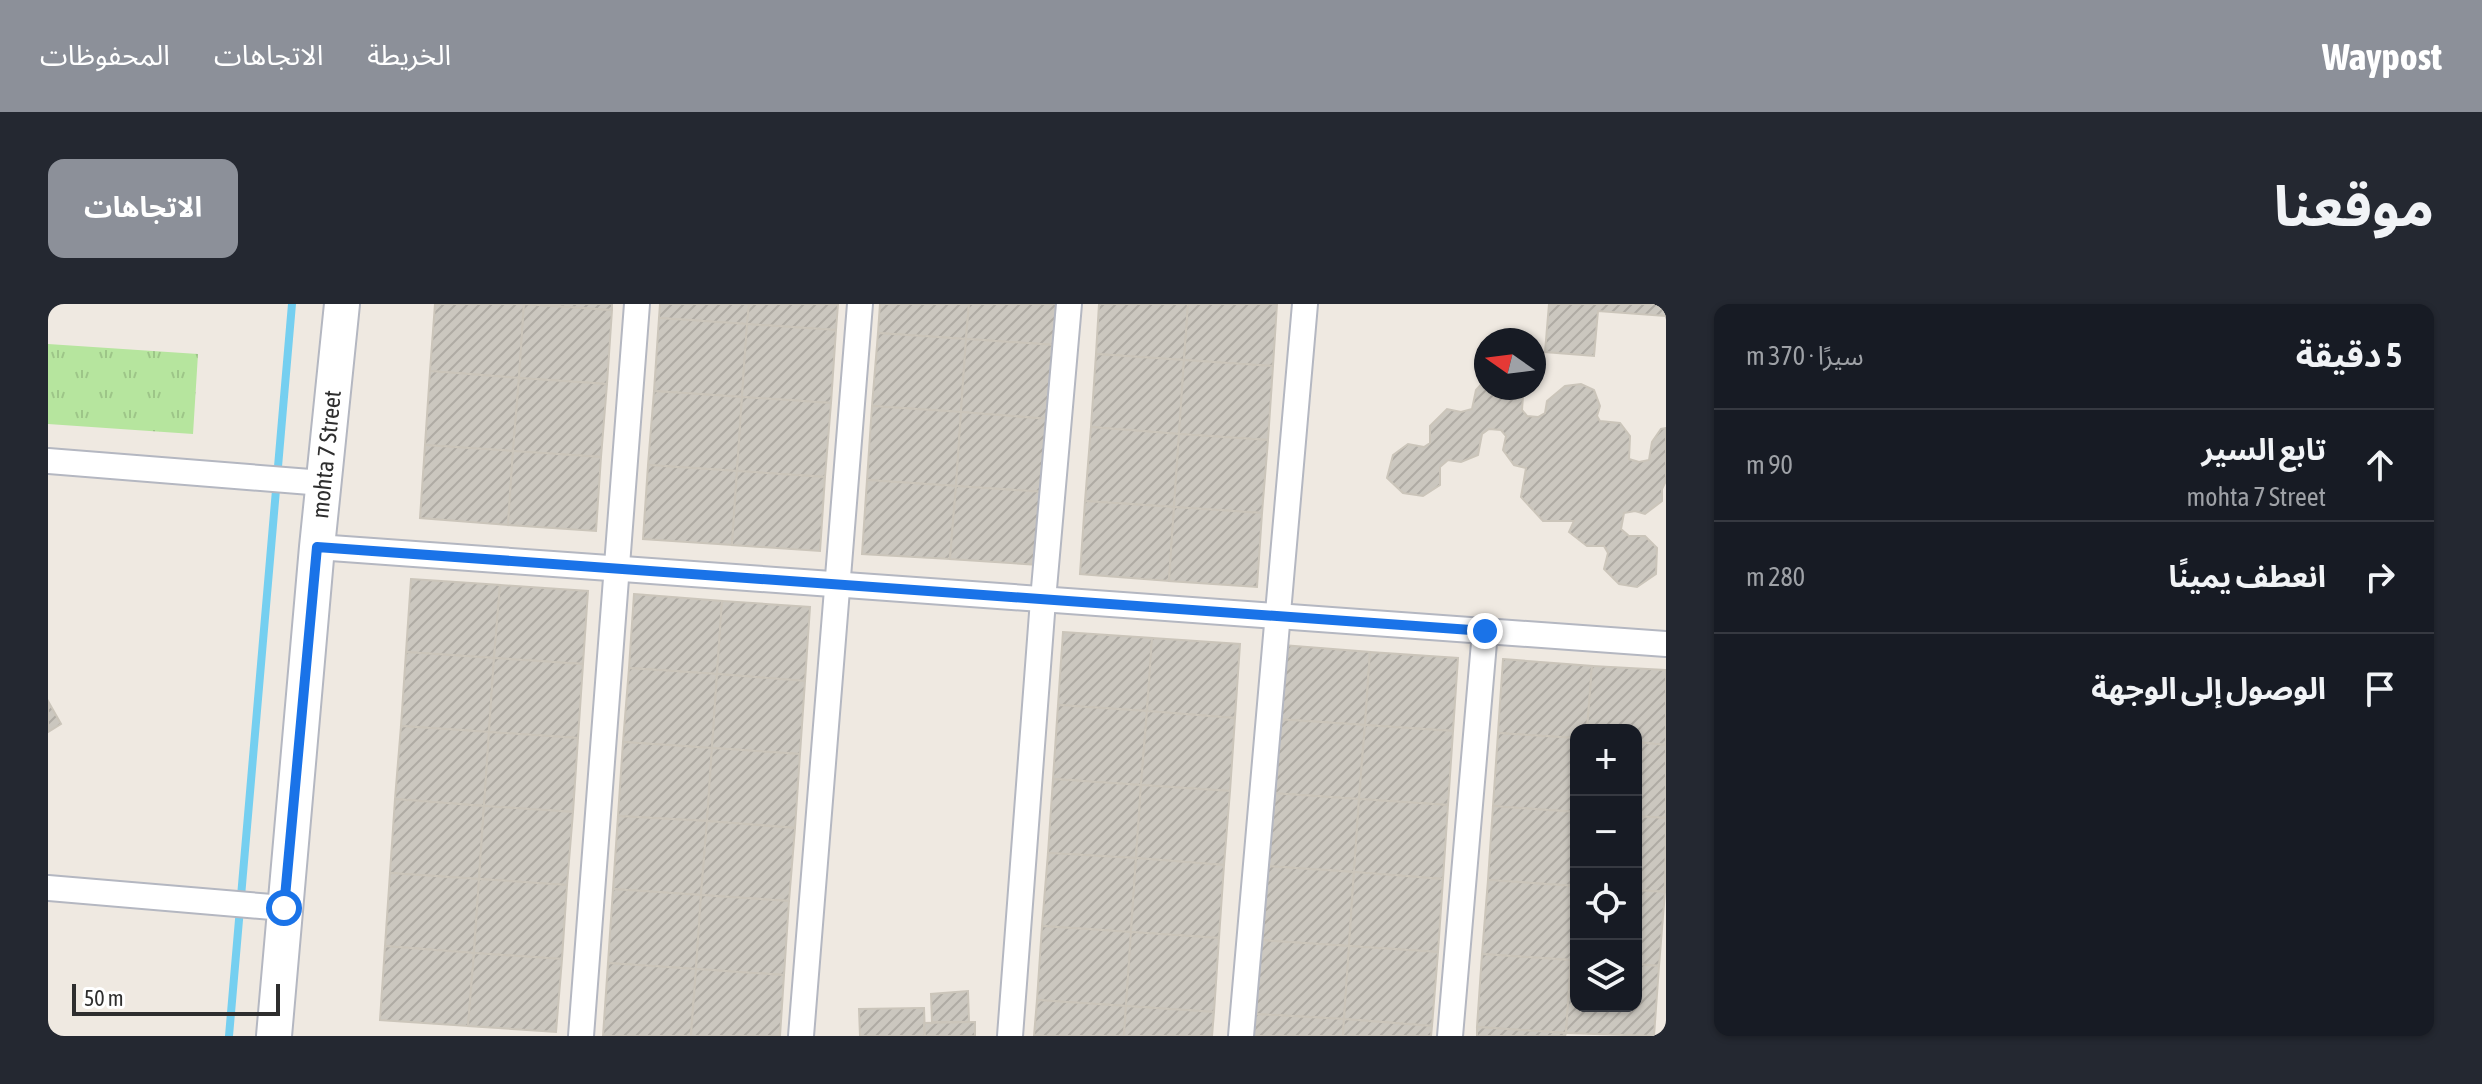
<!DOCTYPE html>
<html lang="ar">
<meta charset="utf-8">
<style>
body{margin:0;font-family:"Asap Condensed","Noto Sans Arabic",sans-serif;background:#242831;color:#f1f3f6;direction:rtl}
.controls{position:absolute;right:24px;bottom:24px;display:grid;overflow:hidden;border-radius:16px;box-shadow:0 2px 6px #0004}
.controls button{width:72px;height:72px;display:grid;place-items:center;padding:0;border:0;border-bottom:2px solid #363941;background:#171b24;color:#f1f3f6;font:40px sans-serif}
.compass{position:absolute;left:1426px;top:24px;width:72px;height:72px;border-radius:50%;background:#171b24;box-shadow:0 2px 6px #0004;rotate:284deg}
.scale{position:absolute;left:24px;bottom:20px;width:208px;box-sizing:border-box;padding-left:8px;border:4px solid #2e2e2e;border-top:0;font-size:22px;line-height:28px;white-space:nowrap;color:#2e2e2e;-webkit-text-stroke:6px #fff;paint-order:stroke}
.stop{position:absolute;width:24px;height:24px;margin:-18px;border:6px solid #1a73e8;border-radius:50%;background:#fff}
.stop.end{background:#1a73e8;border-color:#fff;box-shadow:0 2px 8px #0008}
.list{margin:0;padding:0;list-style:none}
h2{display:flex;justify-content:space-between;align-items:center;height:104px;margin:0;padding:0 32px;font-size:34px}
h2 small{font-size:26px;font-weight:400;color:#9ea1a6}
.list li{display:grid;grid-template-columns:52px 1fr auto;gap:24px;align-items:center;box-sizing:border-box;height:112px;padding:0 32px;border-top:2px solid #363941}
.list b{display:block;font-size:30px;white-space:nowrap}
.list p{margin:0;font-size:26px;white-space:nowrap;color:#9ea1a6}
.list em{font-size:26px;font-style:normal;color:#9ea1a6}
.icon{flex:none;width:44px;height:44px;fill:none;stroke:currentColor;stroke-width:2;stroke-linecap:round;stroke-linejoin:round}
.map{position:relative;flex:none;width:1618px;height:732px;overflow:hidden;direction:ltr;border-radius:16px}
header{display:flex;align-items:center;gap:48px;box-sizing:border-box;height:112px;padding:0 40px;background:#8c9099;color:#fff}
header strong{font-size:38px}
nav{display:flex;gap:44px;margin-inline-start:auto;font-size:28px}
.intro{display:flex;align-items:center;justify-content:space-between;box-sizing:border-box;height:192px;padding:0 48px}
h1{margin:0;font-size:56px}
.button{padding:20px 36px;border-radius:16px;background:#8c9099;color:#fff;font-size:28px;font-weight:700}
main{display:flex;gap:48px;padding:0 48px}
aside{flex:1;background:#171b24;border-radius:16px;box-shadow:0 2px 6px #0004}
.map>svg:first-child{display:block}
</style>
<header>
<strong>Waypost</strong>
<nav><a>الخريطة</a><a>الاتجاهات</a><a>المحفوظات</a></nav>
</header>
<div class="intro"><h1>موقعنا</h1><a class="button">الاتجاهات</a></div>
<main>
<aside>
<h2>5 دقيقة<small>سيرًا · 370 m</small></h2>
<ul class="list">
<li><svg class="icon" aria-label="ahead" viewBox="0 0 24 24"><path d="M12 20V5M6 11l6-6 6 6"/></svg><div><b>تابع السير</b><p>mohta 7 Street</p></div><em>90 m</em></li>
<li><svg class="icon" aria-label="right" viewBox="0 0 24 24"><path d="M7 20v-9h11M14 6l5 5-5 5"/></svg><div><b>انعطف يمينًا</b></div><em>280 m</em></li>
<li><svg class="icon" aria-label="arrive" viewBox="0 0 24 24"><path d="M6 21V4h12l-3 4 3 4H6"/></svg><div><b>الوصول إلى الوجهة</b></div></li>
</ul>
</aside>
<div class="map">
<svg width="1618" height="732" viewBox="0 0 1618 732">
<defs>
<pattern id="grass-tufts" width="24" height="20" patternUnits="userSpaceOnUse" patternTransform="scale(2)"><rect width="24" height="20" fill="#b6e59e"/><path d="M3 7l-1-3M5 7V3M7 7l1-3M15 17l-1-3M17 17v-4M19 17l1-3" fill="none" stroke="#9dc588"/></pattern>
<pattern id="building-hatch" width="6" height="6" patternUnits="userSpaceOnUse" patternTransform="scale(2)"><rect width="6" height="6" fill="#cbc7bf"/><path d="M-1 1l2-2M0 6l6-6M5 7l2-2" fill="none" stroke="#afaba4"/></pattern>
</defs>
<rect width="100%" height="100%" fill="#efe9e1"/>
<polygon fill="url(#grass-tufts)" points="0,40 150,50 145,130 0,120"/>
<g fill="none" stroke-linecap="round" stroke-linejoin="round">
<polyline stroke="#75cff0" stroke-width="8" points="181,732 244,0"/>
</g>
<g fill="url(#building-hatch)" stroke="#cbc5ba" stroke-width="2">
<polygon points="387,0 476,0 471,74 382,67"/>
<polygon points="476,0 564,6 559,80 471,74"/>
<polygon points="479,0 564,0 564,6"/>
<polygon points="612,0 701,0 699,20 611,14"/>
<polygon points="701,0 790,0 788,26 699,20"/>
<polygon points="832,0 921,0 918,35 830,29"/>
<polygon points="921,0 1009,0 1007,41 918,35"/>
<polygon points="1051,0 1140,0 1136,56 1048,50"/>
<polygon points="1140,0 1229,0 1225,62 1136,56"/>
<polygon points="1501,0 1618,0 1618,12 1550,7 1546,52 1497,48"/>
<polygon points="611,14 699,20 694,93 606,87"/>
<polygon points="699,20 788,26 783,99 694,93"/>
<polygon points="830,29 918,35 913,108 824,102"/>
<polygon points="918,35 1007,41 1001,115 913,108"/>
<polygon points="1048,50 1136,56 1131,130 1043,123"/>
<polygon points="1136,56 1225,62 1220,136 1131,130"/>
<polygon points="382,67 471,74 465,147 377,141"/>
<polygon points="471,74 559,80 553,153 465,147"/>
<polygon points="1438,75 1438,84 1469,84 1475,92 1474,106 1479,112 1490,113 1497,109 1499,97 1517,82 1533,80 1546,86 1552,102 1549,112 1552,117 1572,119 1582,132 1581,155 1591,158 1601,156 1604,138 1613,125 1618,124 1618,177 1614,185 1614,197 1597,210 1587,207 1576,209 1573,225 1581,232 1597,232 1609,244 1608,270 1589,283 1571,280 1556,265 1560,249 1556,242 1539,242 1521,228 1526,217 1495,217 1473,193 1478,164 1466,161 1455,146 1458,132 1453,126 1441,125 1434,130 1430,151 1413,158 1400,156 1392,163 1392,181 1375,192 1355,189 1339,174 1345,151 1360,140 1376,143 1382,139 1382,122 1399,105 1413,108 1424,105 1428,86"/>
<polygon points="606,87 694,93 689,167 600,161"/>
<polygon points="694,93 783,99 777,173 689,167"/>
<polygon points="824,102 913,108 908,182 819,176"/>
<polygon points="913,108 1001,115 996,188 908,182"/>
<polygon points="1043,123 1131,130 1126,203 1037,197"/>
<polygon points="1131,130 1220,136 1214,209 1126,203"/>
<polygon points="377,141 465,147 460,221 372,214"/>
<polygon points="465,147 553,153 548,227 460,221"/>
<polygon points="600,161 689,167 684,241 595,235"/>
<polygon points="689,167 777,173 772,247 684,241"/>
<polygon points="819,176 908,182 902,255 814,250"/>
<polygon points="908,182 996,188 991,261 902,255"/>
<polygon points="1037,197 1126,203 1121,277 1032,270"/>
<polygon points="1126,203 1214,209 1209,283 1121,277"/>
<polygon points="363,275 452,281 446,354 358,348"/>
<polygon points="452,281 540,287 535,360 446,354"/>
<polygon points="586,290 674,297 669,370 581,364"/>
<polygon points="674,297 762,303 757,377 669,370"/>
<polygon points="1015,328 1104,334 1099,407 1010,401"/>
<polygon points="1104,334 1192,340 1187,414 1099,407"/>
<polygon points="1234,341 1322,348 1317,421 1228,415"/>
<polygon points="358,348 446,354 441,428 353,422"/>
<polygon points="1322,348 1410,354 1405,427 1317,421"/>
<polygon points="446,354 535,360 530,434 441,428"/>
<polygon points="1455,355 1544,362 1539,426 1528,426 1528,434 1450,429"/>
<polygon points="1544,362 1618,366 1618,441 1588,438 1588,426 1539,426"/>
<polygon points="581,364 669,370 664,444 575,438"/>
<polygon points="669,370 757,377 752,450 664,444"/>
<polygon points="0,397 13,420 0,428"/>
<polygon points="1010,401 1099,407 1093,481 1005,475"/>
<polygon points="1099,407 1187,414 1182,487 1093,481"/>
<polygon points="1228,415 1317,421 1311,495 1223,489"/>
<polygon points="1317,421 1405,427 1400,501 1311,495"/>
<polygon points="353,422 441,428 436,502 347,495"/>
<polygon points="441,428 530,434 525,508 436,502"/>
<polygon points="1450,429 1528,434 1528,508 1445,502"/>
<polygon points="575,438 664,444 659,517 570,512"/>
<polygon points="1588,438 1618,441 1618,514 1588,512"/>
<polygon points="664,444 752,450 747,524 659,517"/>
<polygon points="1005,475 1093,481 1088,554 1000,549"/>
<polygon points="1093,481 1182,487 1176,561 1088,554"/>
<polygon points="1223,489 1311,495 1306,568 1218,562"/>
<polygon points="347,495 436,502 431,575 342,569"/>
<polygon points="1311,495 1400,501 1395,575 1306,568"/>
<polygon points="436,502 525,508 519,581 431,575"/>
<polygon points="1445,502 1528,508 1528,582 1440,576"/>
<polygon points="570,512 659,517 653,591 565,585"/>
<polygon points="1588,512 1618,514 1617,588 1588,586"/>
<polygon points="659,517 747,524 741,597 653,591"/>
<polygon points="1000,549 1088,554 1083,628 994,622"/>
<polygon points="1088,554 1176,561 1171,634 1083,628"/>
<polygon points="1218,562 1306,568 1301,642 1212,636"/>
<polygon points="1306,568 1395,575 1390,648 1301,642"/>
<polygon points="342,569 431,575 426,649 337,642"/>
<polygon points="431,575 519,581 514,655 426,649"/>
<polygon points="1440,576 1528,582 1523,656 1434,650"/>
<polygon points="565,585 653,591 648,665 560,659"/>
<polygon points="1528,585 1528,656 1523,656"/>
<polygon points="1588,586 1617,588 1611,662 1588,660"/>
<polygon points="653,591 741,597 736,671 648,665"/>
<polygon points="994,622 1083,628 1078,702 989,696"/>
<polygon points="1083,628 1171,634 1166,708 1078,702"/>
<polygon points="1212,636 1301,642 1296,715 1207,710"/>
<polygon points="337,642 426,649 420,722 332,716"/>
<polygon points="1301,642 1390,648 1384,722 1296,715"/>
<polygon points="426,649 514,655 508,728 420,722"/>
<polygon points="1434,650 1523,656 1518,729 1429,723"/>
<polygon points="1523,656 1528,656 1528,702 1588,702 1588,660 1611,662 1606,732 1518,729"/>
<polygon points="560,659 648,665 643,732 555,732"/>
<polygon points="648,665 736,671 732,732 643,732"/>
<polygon points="920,687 921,718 884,718 883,690"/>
<polygon points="989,696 1078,702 1076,732 986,732"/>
<polygon points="1078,702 1166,708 1164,732 1076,732"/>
<polygon points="876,704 877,732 812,732 811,705"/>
<polygon points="1207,710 1296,715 1295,732 1206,732"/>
<polygon points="1296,715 1384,722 1383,732 1295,732"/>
<polygon points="927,718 927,732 877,732 876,719"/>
<polygon points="1429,723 1518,729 1517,732 1429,732"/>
</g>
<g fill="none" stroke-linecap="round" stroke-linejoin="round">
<defs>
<g id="street">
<polyline points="0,157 275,179"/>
<polyline points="269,243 1618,340"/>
<polyline points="0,584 236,604"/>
<polyline points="533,732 589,0"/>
<polyline points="753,732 812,0"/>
<polyline points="962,732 995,296 1021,0"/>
<polyline points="1193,732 1257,0"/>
<polyline points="1402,732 1437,327"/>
</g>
<g id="secondary">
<path id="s1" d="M226 732 269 243 294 0"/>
</g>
</defs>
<use href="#street" stroke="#b4b7c1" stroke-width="28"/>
<use href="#secondary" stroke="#b4b7c1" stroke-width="38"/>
<use href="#street" stroke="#fff" stroke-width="24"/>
<use href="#secondary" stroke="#fff" stroke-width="34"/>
</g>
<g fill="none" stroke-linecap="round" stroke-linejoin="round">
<polyline stroke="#1a73e8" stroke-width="10" points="236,604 269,243 1437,327"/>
</g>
<g text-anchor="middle" stroke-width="6" stroke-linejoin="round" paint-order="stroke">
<g font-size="24" fill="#2e2e2e" stroke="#fff">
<text dy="8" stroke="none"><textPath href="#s1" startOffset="584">mohta 7 Street</textPath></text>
</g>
</g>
</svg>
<div class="controls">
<button>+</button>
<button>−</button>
<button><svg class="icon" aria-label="locate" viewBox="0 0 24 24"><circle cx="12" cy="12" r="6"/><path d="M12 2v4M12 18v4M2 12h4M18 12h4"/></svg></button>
<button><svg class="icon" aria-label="layers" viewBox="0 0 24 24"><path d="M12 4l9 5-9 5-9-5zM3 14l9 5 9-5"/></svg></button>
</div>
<svg class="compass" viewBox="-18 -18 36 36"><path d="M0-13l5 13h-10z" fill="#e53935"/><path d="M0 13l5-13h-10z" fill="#9ea1a6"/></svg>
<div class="scale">50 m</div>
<div class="stop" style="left:236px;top:604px"></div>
<div class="stop end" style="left:1437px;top:327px"></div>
</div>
</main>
